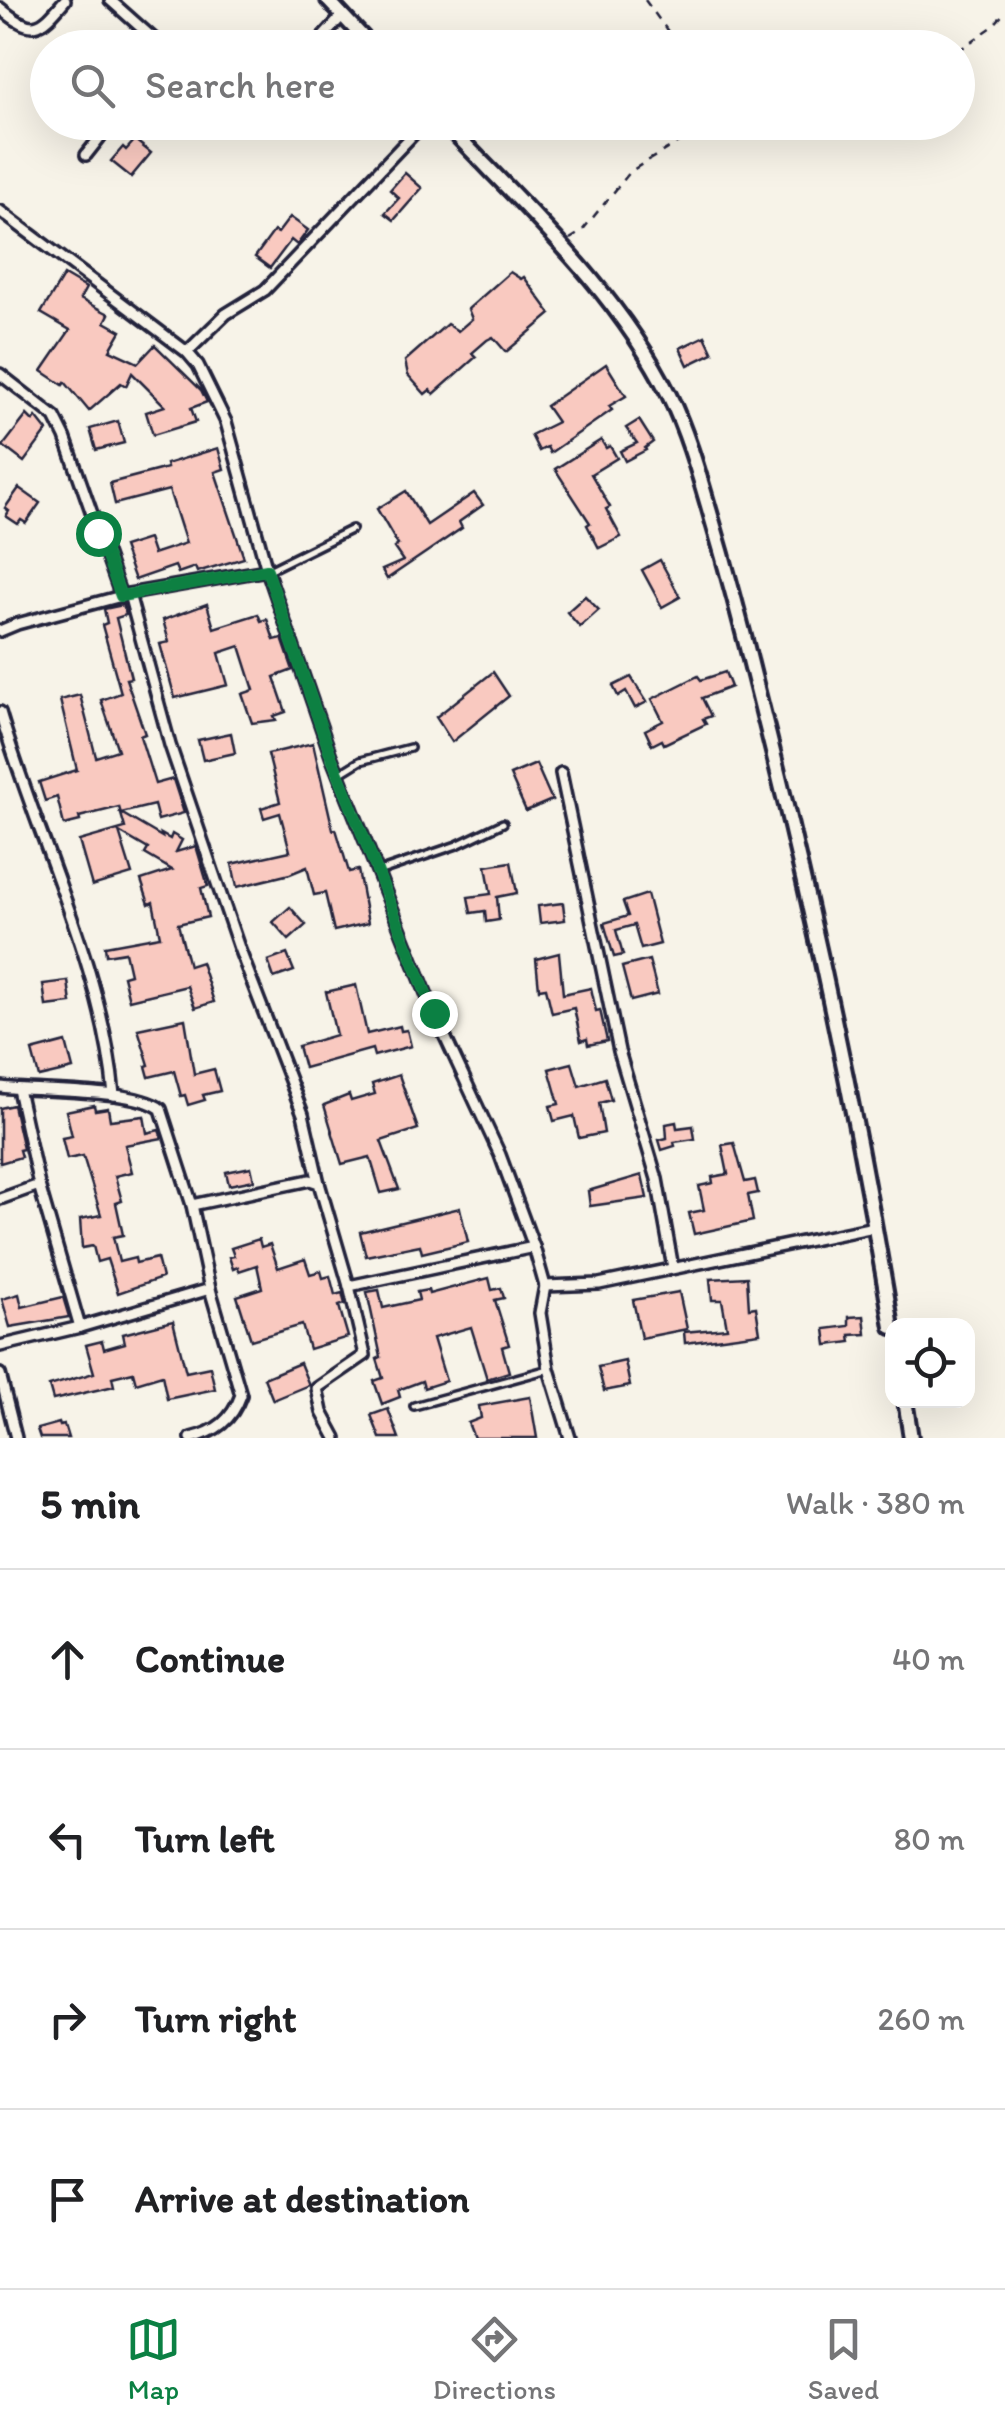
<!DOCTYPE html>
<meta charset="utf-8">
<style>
body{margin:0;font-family:Itim,sans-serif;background:#f2f2f2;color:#202124}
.controls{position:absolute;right:30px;bottom:30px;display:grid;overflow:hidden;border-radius:20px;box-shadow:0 10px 40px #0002}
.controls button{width:90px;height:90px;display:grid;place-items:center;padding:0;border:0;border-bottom:2px solid #e0e0e0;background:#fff;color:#202124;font:50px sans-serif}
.stop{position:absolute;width:30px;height:30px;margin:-22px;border:8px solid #0b8043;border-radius:50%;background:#fff}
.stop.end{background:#0b8043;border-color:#fff;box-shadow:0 2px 10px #0008}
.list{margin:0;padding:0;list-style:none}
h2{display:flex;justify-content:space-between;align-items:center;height:130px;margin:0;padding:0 40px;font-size:42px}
h2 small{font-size:32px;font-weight:400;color:#757577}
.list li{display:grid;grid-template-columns:65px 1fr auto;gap:30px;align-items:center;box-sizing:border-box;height:180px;padding:0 40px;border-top:2px solid #e0e0e0}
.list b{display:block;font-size:38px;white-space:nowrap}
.list em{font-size:32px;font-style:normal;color:#757577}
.icon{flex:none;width:55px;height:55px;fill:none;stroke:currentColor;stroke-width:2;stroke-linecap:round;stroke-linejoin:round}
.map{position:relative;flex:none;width:1005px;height:1438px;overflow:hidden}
.search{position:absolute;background:#fff;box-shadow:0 10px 40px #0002;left:30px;right:30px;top:30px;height:110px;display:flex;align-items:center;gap:25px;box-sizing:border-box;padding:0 35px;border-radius:55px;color:#757577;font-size:38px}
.sheet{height:850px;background:#fff}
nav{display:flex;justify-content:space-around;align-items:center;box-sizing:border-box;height:140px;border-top:2px solid #e0e0e0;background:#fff;font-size:28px;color:#757577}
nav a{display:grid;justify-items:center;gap:5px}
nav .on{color:#0b8043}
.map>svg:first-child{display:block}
</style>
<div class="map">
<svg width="1005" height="1438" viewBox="0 0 1005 1438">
<rect width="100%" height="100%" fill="#f7f3e8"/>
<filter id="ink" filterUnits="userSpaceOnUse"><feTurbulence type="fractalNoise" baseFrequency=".01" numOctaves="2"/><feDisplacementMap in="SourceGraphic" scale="20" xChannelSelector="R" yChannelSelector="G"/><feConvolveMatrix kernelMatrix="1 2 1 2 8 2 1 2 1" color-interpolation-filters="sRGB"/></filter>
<g filter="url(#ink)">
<g fill="#f9c9c0" stroke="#22223b" stroke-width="2.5">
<polygon points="135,140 151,153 131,177 111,161 123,147 126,150"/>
<polygon points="405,173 422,188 394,220 385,213 399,198 390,190"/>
<polygon points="290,217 308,230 297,245 291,240 270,268 255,257 274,231 278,233"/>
<polygon points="510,272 521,279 524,277 551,314 506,352 493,337 487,340 472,353 476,357 434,394 430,390 425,394 408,375 405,361 447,324 458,331 472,319 468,309"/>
<polygon points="64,275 86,288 80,299 109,314 105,322 121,331 110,350 138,363 155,345 201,390 207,402 191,408 196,422 153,435 146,412 165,406 132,373 126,386 121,383 89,411 65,382 63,385 42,371 70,330 41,313"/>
<polygon points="705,336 713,353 688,365 680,348"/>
<polygon points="606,364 626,396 609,406 612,410 550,453 547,447 539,451 531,435 557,422 546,406"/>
<polygon points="27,415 33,421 36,417 47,431 24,462 3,446"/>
<polygon points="639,420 653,442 645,448 646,450 625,461 620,451 637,443 626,428"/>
<polygon points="118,421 124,443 96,450 90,429"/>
<polygon points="601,440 606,448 610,446 617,458 591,474 610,507 606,509 621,537 599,548 587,525 590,523 555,469"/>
<polygon points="218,448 224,469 215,472 244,558 197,572 195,567 178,573 175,566 135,580 123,547 148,539 153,554 186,543 169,490 115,504 110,483 167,468 166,464"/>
<polygon points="19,488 40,503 26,523 21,520 18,524 6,516 9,511 5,508"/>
<polygon points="406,491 427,525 474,493 483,505 459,522 462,528 387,579 382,570 403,561 394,548 398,545 377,509"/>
<polygon points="660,560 680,597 662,607 642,570"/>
<polygon points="585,596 599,610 580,627 567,612"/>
<polygon points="207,604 214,628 258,614 261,621 267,619 274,640 282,638 293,670 274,677 286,712 274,716 276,720 252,723 242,694 254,690 240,646 219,653 228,685 175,698 160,644 169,642 163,620"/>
<polygon points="123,605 126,615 116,618 131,678 126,679 145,734 140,736 155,784 173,779 184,813 158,820 154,805 121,813 162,837 161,834 170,839 172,834 182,840 176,852 196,846 208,886 201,888 208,917 178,924 189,966 201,962 214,1002 195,1008 187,986 129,1000 123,976 130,974 125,952 106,955 105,946 160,936 153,902 149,904 141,880 172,870 145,854 148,849 119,832 132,874 92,886 79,841 125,828 119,807 79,817 80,821 64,825 57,797 45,801 39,782 77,770 60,700 80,695 96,757 118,750 101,700 121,693 102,625 107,623 104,609"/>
<polygon points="493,672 509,696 452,742 436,717"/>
<polygon points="725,672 731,687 702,698 711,716 703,719 706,724 664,744 662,740 652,745 645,730 663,721 652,699 698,676 701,680"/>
<polygon points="631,677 647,702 635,708 626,691 618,696 613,686"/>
<polygon points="231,733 235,753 203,760 198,740"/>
<polygon points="313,743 333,830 336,829 349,872 358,870 368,923 334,931 325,893 314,895 307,867 290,874 237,887 232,864 290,851 280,813 264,818 261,808 280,802 268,754"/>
<polygon points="536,764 552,800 526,811 510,775"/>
<polygon points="511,862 517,893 497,897 499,920 486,922 485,911 471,913 468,897 491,894 486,866"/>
<polygon points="647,894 660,944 641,949 634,925 616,930 623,955 614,957 604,923 628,916 623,902"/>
<polygon points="563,903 565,920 540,923 538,906"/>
<polygon points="290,907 306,925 289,940 273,922"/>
<polygon points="559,953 563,994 591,988 596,1011 600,1010 607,1041 588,1045 587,1039 581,1041 574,1008 552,1013 546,988 539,989 536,959"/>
<polygon points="287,954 294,971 274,978 268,961"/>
<polygon points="649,960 658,994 631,1001 622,967"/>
<polygon points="68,981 71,1003 46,1006 43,984"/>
<polygon points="356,985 367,1034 400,1026 401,1031 407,1030 411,1046 374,1056 372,1049 304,1068 298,1046 336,1035 326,992"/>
<polygon points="185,1019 194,1074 214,1069 220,1091 203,1095 205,1100 188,1105 185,1095 181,1096 174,1071 149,1077 146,1066 149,1065 138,1029"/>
<polygon points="66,1042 73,1069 39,1077 32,1051"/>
<polygon points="572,1063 579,1086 605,1078 611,1100 599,1103 604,1133 579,1138 574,1116 554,1121 550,1106 559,1104 549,1069"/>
<polygon points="399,1075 418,1129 381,1141 399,1189 381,1193 370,1157 342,1164 324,1105 349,1095 351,1101 375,1094 372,1084"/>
<polygon points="13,1105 23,1149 19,1150 21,1157 0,1163 0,1108"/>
<polygon points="94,1105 95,1110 108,1108 110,1120 144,1116 147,1133 159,1130 162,1138 125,1145 132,1172 115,1176 122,1201 116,1203 123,1235 113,1237 119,1262 135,1258 136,1263 157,1258 162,1278 118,1293 107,1259 97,1262 93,1246 82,1248 80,1219 101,1215 83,1156 67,1159 62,1138 72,1136 66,1111"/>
<polygon points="676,1122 677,1128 693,1126 695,1139 674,1142 675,1146 662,1150 659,1140 667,1138 666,1124"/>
<polygon points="734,1143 745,1182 755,1180 758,1193 748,1195 753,1221 694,1234 689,1213 704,1210 699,1186 713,1183 712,1177 728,1174 722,1145"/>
<polygon points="251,1167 254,1180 229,1185 226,1172"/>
<polygon points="642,1175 647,1198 590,1206 588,1191"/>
<polygon points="460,1208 468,1242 422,1253 420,1245 366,1256 360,1232"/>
<polygon points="259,1239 261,1247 270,1244 278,1268 305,1259 310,1274 321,1271 323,1278 330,1276 335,1295 342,1293 345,1304 339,1306 348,1337 309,1349 302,1325 251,1340 237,1296 262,1288 257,1265 239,1271 238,1267 233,1269 229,1257 234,1256 231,1248"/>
<polygon points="747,1277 749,1308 756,1307 760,1333 685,1343 684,1332 727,1328 722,1300 712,1300 710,1279"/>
<polygon points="489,1278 492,1290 501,1288 504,1298 495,1300 509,1345 502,1347 509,1372 487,1379 471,1327 433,1338 446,1381 424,1388 422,1381 398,1390 400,1397 382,1404 374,1381 383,1378 377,1359 381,1357 367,1292 379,1290 383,1308 419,1300 417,1292 428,1290 429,1294"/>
<polygon points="679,1292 687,1329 641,1338 633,1300"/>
<polygon points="19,1294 22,1307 63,1297 69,1317 10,1327 2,1299"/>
<polygon points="864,1316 866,1334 850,1335 851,1342 827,1345 825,1329 849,1326 849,1317"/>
<polygon points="173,1321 186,1372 210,1367 215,1389 167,1399 162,1375 136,1383 133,1372 112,1377 114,1386 53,1400 49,1386 94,1373 86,1345 102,1341 104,1349 125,1343 123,1334"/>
<polygon points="625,1361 630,1386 604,1391 598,1367"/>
<polygon points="300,1363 309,1385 273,1400 264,1378"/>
<polygon points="530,1397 537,1438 474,1438 468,1423 481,1418 479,1406"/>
<polygon points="388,1409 399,1438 380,1438 371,1415"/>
<polygon points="59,1423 60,1426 64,1425 68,1438 40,1438 37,1429"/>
</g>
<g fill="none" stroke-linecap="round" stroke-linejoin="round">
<defs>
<g id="service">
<polyline points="269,570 352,529"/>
<polyline points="339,774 360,761 410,748"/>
<polyline points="378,872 457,845 503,823"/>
<polyline points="414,1406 549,1369"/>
</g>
<g id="minor">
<polyline points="110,0 164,48"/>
<path d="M0 8C33 35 39 31 65 0"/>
<polyline points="313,48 342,16"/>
<polyline points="86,155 112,122"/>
<polyline points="0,211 187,352 198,365 226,422 267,570 331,756 434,1013 500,1155 534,1247 545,1286 540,1313 549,1369 570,1438"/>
<polyline points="187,352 226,314 265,290 425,122"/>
<polyline points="0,374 55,417 65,437 121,596"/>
<polyline points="129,594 170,745 239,948 303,1114 319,1183"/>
<polyline points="0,631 17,624 129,594 267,570"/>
<path d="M0 712C37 839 102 964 114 1095"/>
<polyline points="561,773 619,1051 657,1179 673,1268"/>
<path d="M0 1087C38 1092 133 1088 161 1109L192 1205 210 1289 241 1395C232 1420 216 1432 191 1438"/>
<polyline points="18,1089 39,1185 80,1327"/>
<polyline points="0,1199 39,1185"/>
<polyline points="192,1205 310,1180 319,1183 349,1286 534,1247"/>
<polyline points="545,1286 599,1284 874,1227"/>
<polyline points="0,1346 80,1327 210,1289"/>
<polyline points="0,1374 16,1438"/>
<polyline points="336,1438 322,1412 317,1388 365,1355 349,1286"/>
</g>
<g id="secondary">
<polyline points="328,0 373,48"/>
<path d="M444 122C524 207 617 290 669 395 687 432 698 471 709 509 727 570 743 630 758 692 811 901 857 1114 892 1327"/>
<polyline points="905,1400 911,1438"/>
</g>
</defs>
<use href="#service" stroke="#22223b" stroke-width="12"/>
<use href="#minor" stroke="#22223b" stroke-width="16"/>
<use href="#secondary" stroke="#22223b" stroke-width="20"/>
<g stroke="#22223b" stroke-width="2.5" stroke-dasharray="8 8" stroke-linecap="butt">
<polyline points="645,0 680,48"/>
<polyline points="958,51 992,27 1005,12"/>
<polyline points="570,239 581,232 631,171 711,122"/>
</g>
<use href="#service" stroke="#f7f3e8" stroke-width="5"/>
<use href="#minor" stroke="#f7f3e8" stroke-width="9"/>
<use href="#secondary" stroke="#f7f3e8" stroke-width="12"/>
</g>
</g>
<g fill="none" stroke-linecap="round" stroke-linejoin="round" filter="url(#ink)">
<polyline stroke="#0b8043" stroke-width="12" points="98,533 121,596 267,570 331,756 434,1013"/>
</g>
</svg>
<div class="controls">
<button><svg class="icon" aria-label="locate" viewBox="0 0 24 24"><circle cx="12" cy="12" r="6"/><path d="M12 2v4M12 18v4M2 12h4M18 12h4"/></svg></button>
</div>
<div class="stop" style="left:98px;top:533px"></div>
<div class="stop end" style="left:434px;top:1013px"></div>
<div class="search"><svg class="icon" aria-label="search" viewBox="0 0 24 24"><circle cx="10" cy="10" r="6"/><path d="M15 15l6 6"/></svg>Search here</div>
</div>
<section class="sheet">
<h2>5 min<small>Walk · 380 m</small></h2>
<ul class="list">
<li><svg class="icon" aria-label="ahead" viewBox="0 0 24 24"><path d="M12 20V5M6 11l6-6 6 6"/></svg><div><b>Continue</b></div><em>40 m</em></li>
<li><svg class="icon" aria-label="left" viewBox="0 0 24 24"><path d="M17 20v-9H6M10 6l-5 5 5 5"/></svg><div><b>Turn left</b></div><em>80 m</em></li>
<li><svg class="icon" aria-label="right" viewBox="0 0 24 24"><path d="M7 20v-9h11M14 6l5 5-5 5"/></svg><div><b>Turn right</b></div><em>260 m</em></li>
<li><svg class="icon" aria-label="arrive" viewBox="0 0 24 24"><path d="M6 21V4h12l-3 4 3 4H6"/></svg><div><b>Arrive at destination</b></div></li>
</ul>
</section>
<nav>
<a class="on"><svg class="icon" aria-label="map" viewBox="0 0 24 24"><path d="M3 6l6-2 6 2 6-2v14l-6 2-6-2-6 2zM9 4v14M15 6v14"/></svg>Map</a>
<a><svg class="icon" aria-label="directions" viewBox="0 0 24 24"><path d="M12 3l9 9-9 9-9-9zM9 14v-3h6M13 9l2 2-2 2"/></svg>Directions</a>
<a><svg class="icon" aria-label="saved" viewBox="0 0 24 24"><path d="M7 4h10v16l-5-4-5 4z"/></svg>Saved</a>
</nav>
